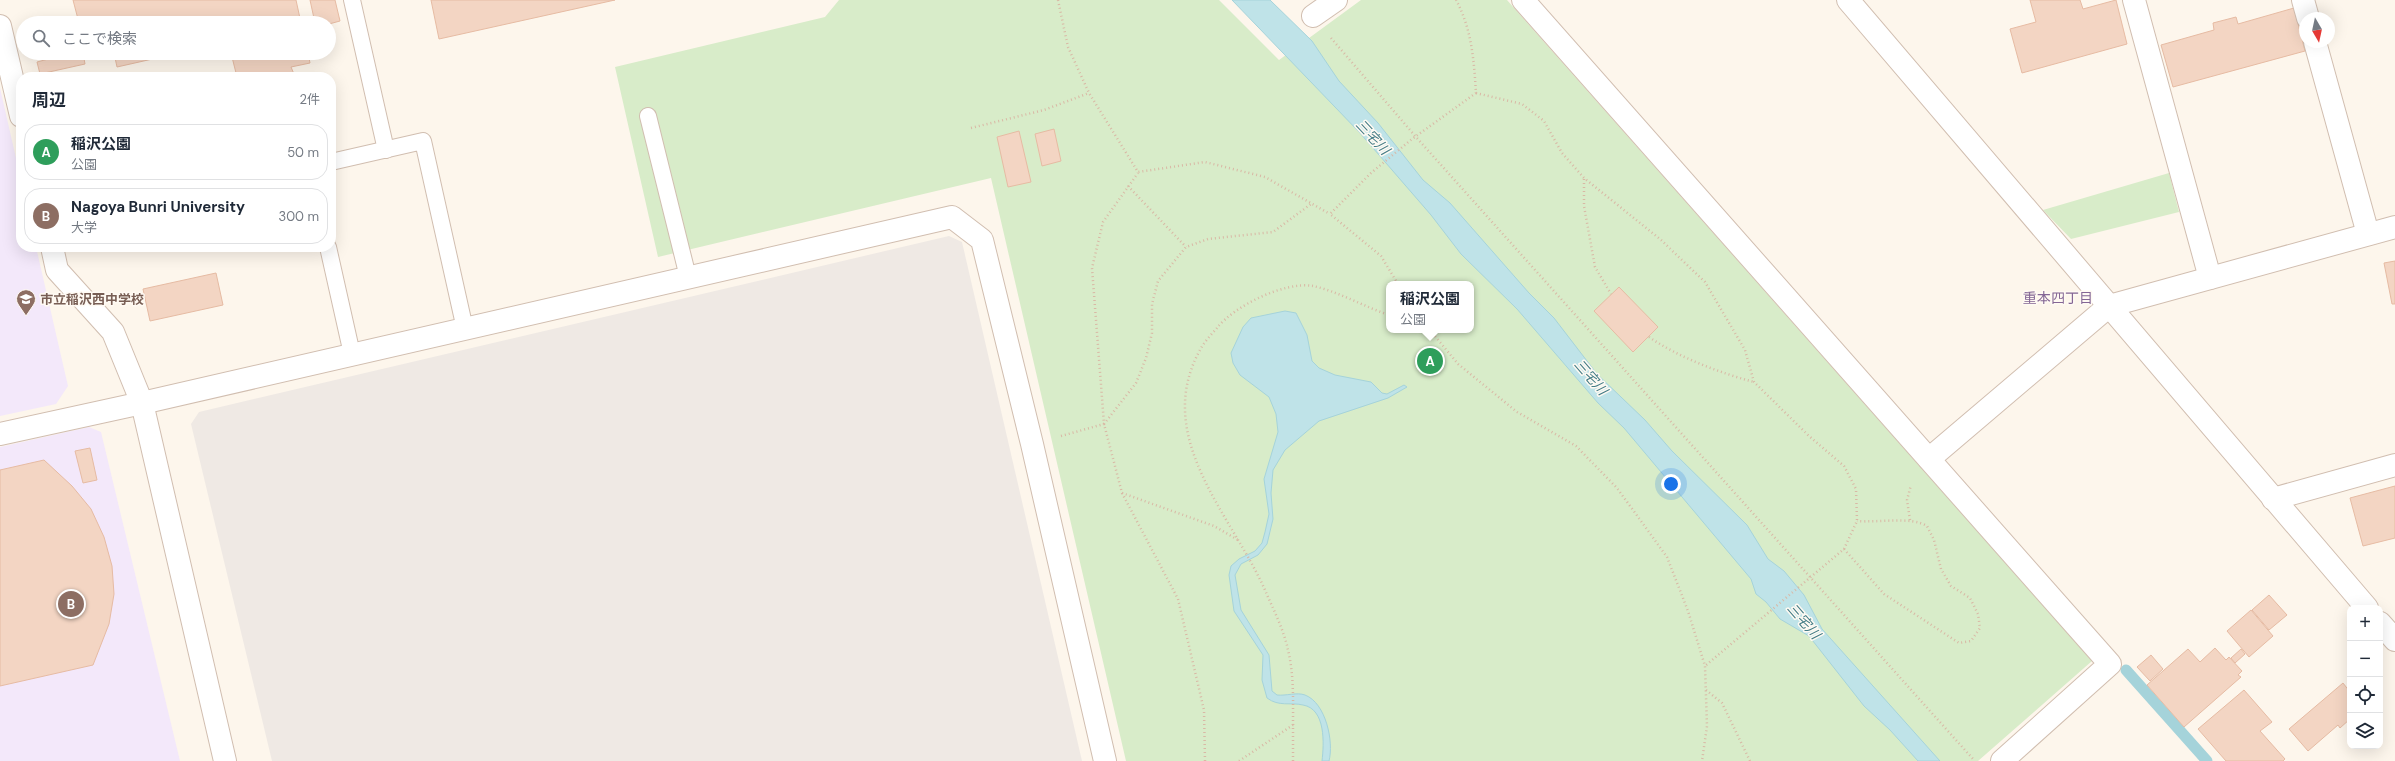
<!DOCTYPE html>
<html lang="ja">
<meta charset="utf-8">
<style>
body{margin:0;font-family:"DM Sans","Noto Sans JP",sans-serif;background:#f6f6f7;color:#1f2937}
.controls{position:absolute;right:12px;bottom:12px;display:grid;overflow:hidden;border-radius:8px;box-shadow:0 4px 16px #0002}
.controls button{width:36px;height:36px;display:grid;place-items:center;padding:0;border:0;border-bottom:1px solid #e0e1e3;background:#fff;color:#1f2937;font:20px sans-serif}
.compass{position:absolute;left:2299px;top:12px;width:36px;height:36px;border-radius:50%;background:#fff;box-shadow:0 4px 16px #0002;rotate:171deg}
.you{position:absolute;left:1671px;top:484px;width:14px;height:14px;margin:-10px;border:3px solid #fff;border-radius:50%;background:#1a73e8;box-shadow:0 0 0 6px #1a73e833}
.badge{display:grid;place-items:center;width:26px;height:26px;border-radius:50%;background:#0f766e;color:#fff;font-size:13px;font-weight:700}
.pin{position:absolute;translate:-50% -50%;border:2px solid #fff;box-shadow:0 1px 4px #0006}
.popup{position:absolute;left:1386px;top:281px;width:88px;height:52px;box-sizing:border-box;display:grid;place-content:center;border-radius:8px;background:#fff;filter:drop-shadow(0 1px 3px #0005);font-size:13px;white-space:nowrap;color:#747a83}
.popup b{font-size:15px;color:#1f2937}
.popup::after{content:'';position:absolute;left:50%;top:100%;margin-left:-8px;border:8px solid transparent;border-top-color:#fff}
.list{margin:0;padding:0;list-style:none}
h2{display:flex;justify-content:space-between;align-items:center;height:52px;margin:0;padding:0 16px;font-size:17px}
h2 small{font-size:13px;font-weight:400;color:#747a83}
.list li{display:grid;grid-template-columns:26px 1fr auto;gap:12px;align-items:center;box-sizing:border-box;height:56px;margin:0 8px 8px;padding:0 8px;border:1px solid #e0e1e3;border-radius:16px}
.list b{display:block;font-size:15px;white-space:nowrap}
.list p{margin:0;font-size:13px;white-space:nowrap;color:#747a83}
.list em{font-size:13px;font-style:normal;color:#747a83}
.icon{flex:none;width:22px;height:22px;fill:none;stroke:currentColor;stroke-width:2;stroke-linecap:round;stroke-linejoin:round}
.map{position:relative;flex:none;width:2395px;height:761px;overflow:hidden}
.search{position:absolute;background:#fff;box-shadow:0 4px 16px #0002;left:16px;top:16px;width:320px;height:44px;display:flex;align-items:center;gap:10px;box-sizing:border-box;padding:0 14px;border-radius:22px;color:#747a83;font-size:15px}
.panel{position:absolute;background:#fff;box-shadow:0 4px 16px #0002;left:16px;top:72px;width:320px;height:180px;border-radius:16px}
.map>svg:first-child{display:block}
</style>
<div class="map">
<svg width="2395" height="761" viewBox="0 0 2395 761">
<rect width="100%" height="100%" fill="#fdf6ec"/>
<polygon fill="#efe9e4" points="949,236 962,242 1082,761 272,761 191,424 199,412"/>
<g fill="#f3e8fa">
<polygon points="0,88 21,180 21,247 36,247 68,386 56,404 0,416"/>
<polygon points="89,427 101,432 180,761 0,761 0,447"/>
</g>
<g fill="#d8ecc9" fill-rule="evenodd">
<path d="M839 0H1219L1279 60 1361 0H1507L2092 661 1978 761H1126L991 178 658 257 615 67 825 17ZM1389 284H1471V330H1389Z"/>
<polygon points="2169,173 2179,212 2071,239 2043,210"/>
</g>
<g fill="#bfe3e8" stroke="#a5d3da">
<polygon points="1232,0 1270,0 1312,41 1339,81 1378,123 1423,180 1450,203 1529,293 1554,318 1597,374 1645,420 1672,451 1747,525 1768,559 1784,571 1804,595 1822,629 1940,761 1918,761 1890,730 1864,706 1809,636 1780,619 1766,602 1756,594 1751,579 1624,428 1598,403 1517,309 1461,254 1431,215 1360,133"/>
<path d="M1285 311 1296 313 1307 335 1312 361 1319 368 1335 375 1371 382 1382 393 1387 394 1404 385 1407 387 1388 398 1319 421 1285 450 1273 470 1271 493 1273 519 1267 544 1258 555 1241 564 1235 575 1241 610 1269 655 1272 691 1277 695C1286 696 1297 692 1305 695 1326 703 1334 742 1329 761H1322C1324 744 1326 709 1303 705 1290 702 1279 707 1267 698L1262 680 1263 655 1234 611 1229 575 1231 566 1239 559 1255 551 1262 543 1265 532 1269 514 1264 479 1278 432 1276 414 1269 397 1240 375 1233 363 1231 353 1243 327 1251 318Z"/>
</g>
<g fill="none" stroke-linecap="round" stroke-linejoin="round">
<polyline stroke="#a5d3da" stroke-width="11" points="2126,670 2207,761"/>
</g>
<g fill="#f3d5c3" stroke="#e6bba3">
<polygon points="73,0 296,0 301,23 79,23"/>
<polygon points="310,0 335,0 340,21 329,24 315,23"/>
<polygon points="431,0 615,0 439,39"/>
<polygon points="2030,0 2080,0 2083,9 2116,0 2127,44 2022,73 2010,29 2036,22"/>
<polygon points="2294,8 2305,51 2173,87 2161,45 2214,30 2213,23 2236,17 2238,24"/>
<polygon points="75,17 76,23 47,23"/>
<polygon points="71,53 83,53 85,64 40,74 37,62"/>
<polygon points="114,53 179,53 117,67"/>
<polygon points="231,53 308,53 310,63 291,67 294,74 291,77 256,77 256,75 237,77"/>
<polygon points="1054,129 1061,161 1042,166 1035,134"/>
<polygon points="1019,131 1031,182 1008,187 997,137"/>
<polygon points="2395,261 2395,304 2392,304 2384,263"/>
<polygon points="216,273 223,305 150,321 143,289"/>
<polygon points="1619,287 1658,327 1633,352 1594,311"/>
<polygon points="90,448 97,480 83,483 75,451"/>
<polygon points="44,460 72,486 91,509 104,537 112,566 114,594 109,624 93,665 0,686 0,470"/>
<polygon points="2395,486 2395,538 2363,546 2350,498"/>
<polygon points="2269,595 2287,615 2269,630 2252,610"/>
<polygon points="2251,610 2273,636 2249,657 2227,631"/>
<polygon points="2215,648 2226,660 2229,657 2242,671 2238,675 2241,677 2184,727 2147,685 2188,649 2200,662"/>
<polygon points="2241,649 2245,654 2235,663 2231,658"/>
<polygon points="2151,655 2163,669 2150,681 2137,667"/>
<polygon points="2343,683 2350,692 2350,719 2340,728 2338,725 2308,751 2289,729"/>
<polygon points="2244,690 2272,722 2260,731 2285,759 2283,761 2226,761 2198,729"/>
</g>
<g fill="none" stroke-linecap="round" stroke-linejoin="round">
<defs>
<g id="lane">
<polyline points="352,0 386,150"/>
<polyline points="648,116 688,277"/>
<polyline points="331,162 423,141 465,329"/>
<polyline points="328,247 352,354"/>
</g>
<g id="street">
<polyline points="1523,0 2110,664 2002,761"/>
<polyline points="1848,0 2367,608"/>
<polyline points="2134,0 2210,278"/>
<polyline points="2303,0 2308,18"/>
<polyline points="1313,16 1336,0"/>
<polyline points="0,26 21,116"/>
<polyline points="2315,42 2368,234"/>
<polyline points="52,247 57,270 113,332 142,403 225,761"/>
<polyline points="0,434 142,403 952,217 982,240 1032,444 1105,761"/>
<polyline points="1929,459 2109,306 2395,227"/>
<polyline points="2273,499 2395,465"/>
<polyline points="2380,623 2395,640"/>
</g>
</defs>
<use href="#lane" stroke="#d1beb0" stroke-width="18"/>
<use href="#street" stroke="#d1beb0" stroke-width="24"/>
<g stroke="#d9b8a5" stroke-width="2.5" stroke-dasharray="1 3" stroke-linecap="butt">
<polyline points="1058,0 1068,47 1089,93 1138,172 1205,162 1265,177 1330,214"/>
<polyline points="1331,38 1416,137 1973,759"/>
<polyline points="1476,93 1522,104 1544,121 1562,153 1584,178 1660,239 1705,282 1745,350 1754,382 1809,436 1844,466 1856,489 1857,521 1844,549 1705,666"/>
<polyline points="971,128 1044,110 1089,93"/>
<polyline points="1584,179 1584,206 1595,267 1611,294"/>
<polyline points="1128,186 1186,247"/>
<path d="M1398 284 1381 256 1330 214 1371 173 1412 139 1476 93C1474 62 1472 29 1456 0"/>
<polyline points="1430,330 1458,364 1517,412 1576,446 1617,488 1667,557 1688,611 1705,666 1707,726 1702,761"/>
<path d="M1649 337C1678 357 1720 373 1754 382"/>
<polyline points="1061,436 1104,424 1092,268 1103,222 1138,173"/>
<polyline points="1122,493 1214,526 1238,540"/>
<polyline points="1910,520 1907,500 1911,485"/>
<path d="M1844 549 1884 594 1959 643 1971 641 1980 628 1978 614 1970 598 1951 586 1941 569 1934 540 1927 526C1911 516 1878 523 1857 521"/>
<polyline points="1706,690 1722,703 1750,761"/>
<path d="M1293 725C1293 700 1294 674 1288 650 1284 630 1273 609 1265 590 1231 514 1152 437 1200 350 1204 342 1211 335 1217 328 1234 306 1285 281 1313 286 1337 291 1365 307 1389 315"/>
<polyline points="1205,761 1204,710 1178,599 1122,493 1104,424 1136,383 1146,358 1152,333 1152,304 1158,281 1186,247 1208,239 1273,232 1311,204"/>
<polyline points="1239,761 1293,725 1293,761"/>
</g>
<use href="#lane" stroke="#fff" stroke-width="16"/>
<use href="#street" stroke="#fff" stroke-width="22"/>
</g>
<defs>
<symbol id="school-pin" viewBox="-11 -11 22 30"><path d="M0 17L-7.5 6A9.5 9.5 0 1 1 7.5 6Z" fill="#8d6e63" stroke="#fffaf3"/><path d="M0-5L7-2L0 1L-7-2ZM-4 1L0 2.5L4 1V4Q0 6-4 4Z" fill="#fff"/></symbol>
</defs>
<g fill-rule="evenodd">
<use href="#school-pin" x="15" y="288" width="22" height="30"/>
</g>
<g text-anchor="middle" stroke-width="3" stroke-linejoin="round" paint-order="stroke">
<g font-size="13" font-weight="bold" fill="#785e54" stroke="#fffaf3" text-anchor="start">
<text x="40" y="304">市立稲沢西中学校</text>
</g>
<g font-size="14" font-style="italic" fill="#437c86" stroke="#fffaf3">
<text transform="translate(1373 137) rotate(47)" y="5">三宅川</text>
<text transform="translate(1591 377) rotate(49)" y="5">三宅川</text>
<text transform="translate(1804 621) rotate(49)" y="5">三宅川</text>
</g>
<g font-size="14" fill="#846695" stroke="#fffaf3">
<text x="2058" y="303">重本四丁目</text>
</g>
</g>
</svg>
<div class="controls">
<button>+</button>
<button>−</button>
<button><svg class="icon" aria-label="locate" viewBox="0 0 24 24"><circle cx="12" cy="12" r="6"/><path d="M12 2v4M12 18v4M2 12h4M18 12h4"/></svg></button>
<button><svg class="icon" aria-label="layers" viewBox="0 0 24 24"><path d="M12 4l9 5-9 5-9-5zM3 14l9 5 9-5"/></svg></button>
</div>
<svg class="compass" viewBox="-18 -18 36 36"><path d="M0-13l5 13h-10z" fill="#e53935"/><path d="M0 13l5-13h-10z" fill="#747a83"/></svg>
<div class="you"></div>
<div class="pin badge" style="left:1430px;top:361px;background:#2e9e5b">A</div>
<div class="popup"><b>稲沢公園</b>公園</div>
<div class="pin badge" style="left:71px;top:604px;background:#8d6e63">B</div>
<div class="search"><svg class="icon" aria-label="search" viewBox="0 0 24 24"><circle cx="10" cy="10" r="6"/><path d="M15 15l6 6"/></svg>ここで検索</div>
<section class="panel">
<h2>周辺<small>2件</small></h2>
<ul class="list">
<li><span class="badge" style="background:#2e9e5b">A</span><div><b>稲沢公園</b><p>公園</p></div><em>50 m</em></li>
<li><span class="badge" style="background:#8d6e63">B</span><div><b>Nagoya Bunri University</b><p>大学</p></div><em>300 m</em></li>
</ul>
</section>
</div>
